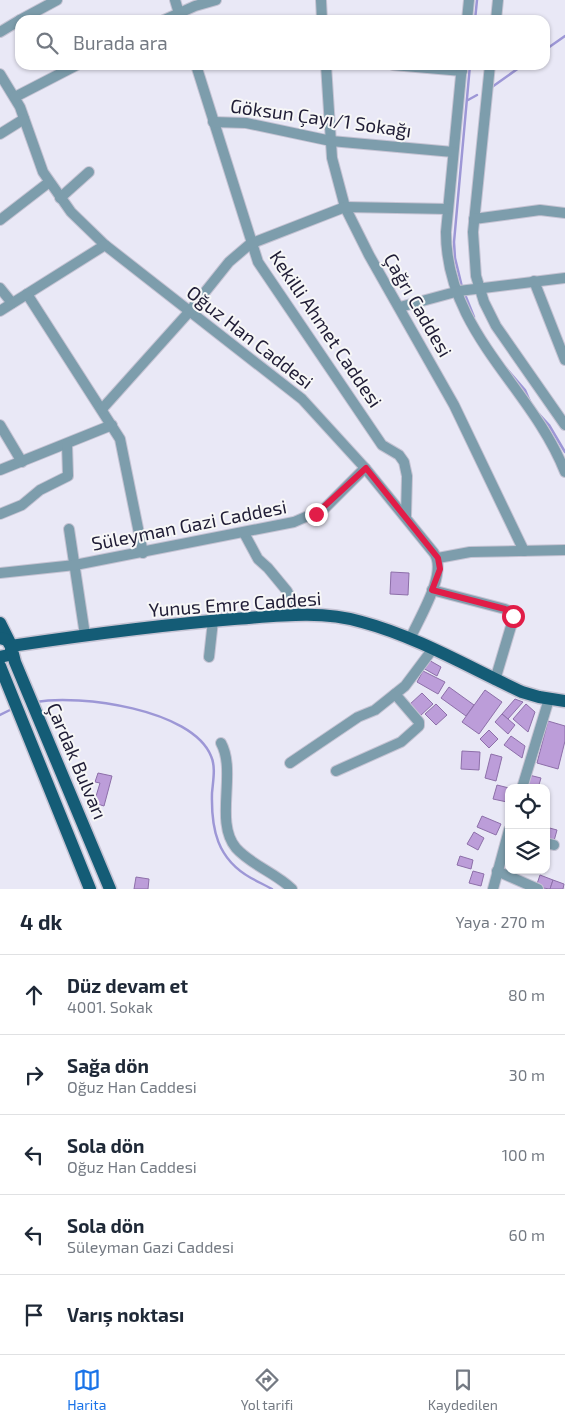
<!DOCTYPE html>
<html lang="tr">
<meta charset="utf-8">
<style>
body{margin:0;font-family:"Exo 2",sans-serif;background:#f2f2f3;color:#1f2937}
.controls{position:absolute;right:15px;bottom:15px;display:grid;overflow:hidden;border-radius:10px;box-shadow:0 1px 4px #0004}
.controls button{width:45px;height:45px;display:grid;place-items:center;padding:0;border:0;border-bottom:1px solid #e0e1e3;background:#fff;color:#1f2937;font:25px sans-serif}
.stop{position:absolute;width:15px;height:15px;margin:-11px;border:4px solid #e11d48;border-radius:50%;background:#fff}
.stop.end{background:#e11d48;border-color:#fff;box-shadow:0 1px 5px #0008}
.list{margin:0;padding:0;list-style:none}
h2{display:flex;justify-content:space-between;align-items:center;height:65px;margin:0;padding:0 20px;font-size:21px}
h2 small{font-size:16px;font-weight:400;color:#747a83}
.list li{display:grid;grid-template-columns:32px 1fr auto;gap:15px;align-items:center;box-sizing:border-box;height:80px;padding:0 20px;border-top:1px solid #e0e1e3}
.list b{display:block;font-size:19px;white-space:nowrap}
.list p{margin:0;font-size:16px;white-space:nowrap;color:#747a83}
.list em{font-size:16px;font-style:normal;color:#747a83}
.icon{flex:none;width:28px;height:28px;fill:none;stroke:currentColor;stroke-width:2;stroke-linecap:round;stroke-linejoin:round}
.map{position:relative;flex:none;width:565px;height:889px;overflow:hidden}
.search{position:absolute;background:#fff;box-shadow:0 1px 4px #0004;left:15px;right:15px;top:15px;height:55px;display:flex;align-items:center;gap:12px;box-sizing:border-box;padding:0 18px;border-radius:15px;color:#747a83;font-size:19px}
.sheet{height:465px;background:#fff}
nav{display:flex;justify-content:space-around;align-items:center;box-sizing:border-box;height:70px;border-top:1px solid #e0e1e3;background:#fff;font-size:14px;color:#747a83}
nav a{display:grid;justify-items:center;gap:2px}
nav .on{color:#1a73e8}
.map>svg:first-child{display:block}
</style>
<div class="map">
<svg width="565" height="889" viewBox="0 0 565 889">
<rect width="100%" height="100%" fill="#e9e8f6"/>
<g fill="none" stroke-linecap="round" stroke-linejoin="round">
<g stroke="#9d97d6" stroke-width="2.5">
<polyline points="475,20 477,0"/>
<polyline points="545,50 565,36"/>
<polyline points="492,87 523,65"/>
<polyline points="468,100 477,95"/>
<polyline points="462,287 455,258 454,242 470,65"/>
<polyline points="464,292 474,317"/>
<polyline points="506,368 525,390 531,404"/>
<polyline points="539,414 549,425 565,452"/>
<path d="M36 702C79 694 192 709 211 756 216 767 213 781 212 793 211 829 217 859 251 878 258 882 265 885 272 889"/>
<polyline points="0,715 12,709"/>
</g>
</g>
<g fill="#bc9dd9" stroke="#8d6fa9">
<polygon points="391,572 409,573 408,595 390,594"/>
<polygon points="427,659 441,667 437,676 423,668"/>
<polygon points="423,671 445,682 438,694 417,682"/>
<polygon points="449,687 474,705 466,716 441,698"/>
<polygon points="485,690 502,702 479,734 462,722"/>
<polygon points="422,693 433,704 420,716 409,705"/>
<polygon points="515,699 523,702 508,719 502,714"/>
<polygon points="436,704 447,715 436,725 425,714"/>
<polygon points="526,704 535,712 528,732 513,719"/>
<polygon points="502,714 515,725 508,734 495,722"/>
<polygon points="548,721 565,726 565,741 558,769 537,763"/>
<polygon points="489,730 498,739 489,748 480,739"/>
<polygon points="511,736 525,746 522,758 504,745"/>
<polygon points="462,751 480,752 479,770 461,769"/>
<polygon points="491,754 502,757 496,781 485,778"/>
<polygon points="98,773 112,776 104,806 94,803 100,783 95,782"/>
<polygon points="529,775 541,778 538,788 525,788"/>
<polygon points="497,785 509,788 507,802 493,799"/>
<polygon points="482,816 501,824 496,835 477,827"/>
<polygon points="546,827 557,830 554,841 546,839"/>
<polygon points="474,832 484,838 478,850 467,844"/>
<polygon points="460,856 473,860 471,869 457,865"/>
<polygon points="473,871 484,874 481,886 469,883"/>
<polygon points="540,875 553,880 550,889 536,887"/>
<polygon points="136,877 149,879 148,889 134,889"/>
<polygon points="553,880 564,884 563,889 550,889"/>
</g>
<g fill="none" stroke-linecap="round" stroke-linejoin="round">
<defs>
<g id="minor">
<polyline points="175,0 181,20"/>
<polyline points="321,0 322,20"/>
<polyline points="20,20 57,0"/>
<polyline points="164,20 195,6 216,0"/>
<polyline points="467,20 469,0"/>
<polyline points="496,20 498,0"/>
<polyline points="0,32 20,20"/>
<polyline points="196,65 258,262 382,445 399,455 404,462 407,476 406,516"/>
<polyline points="326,65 332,158 345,207 369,255 454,405 524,551"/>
<polyline points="393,65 462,71"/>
<path d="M462 65 446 232C446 332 531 386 565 472"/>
<polyline points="490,65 473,232 476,276 484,302 496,326 565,425"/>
<path d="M0 74 20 107 43 172 71 212 105 245 302 399 365 468 434 553C448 573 419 618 410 639"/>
<polyline points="15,97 77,65"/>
<polyline points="213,122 246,123 331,141 453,152"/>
<polyline points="0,134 24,119"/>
<polyline points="60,198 89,172"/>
<polyline points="474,219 540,210 565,213"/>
<polyline points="0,220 48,183"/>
<polyline points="534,281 565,360"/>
<polyline points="0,288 12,303"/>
<polyline points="27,294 120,439 143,553"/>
<polyline points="400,307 459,291 565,278"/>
<polyline points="0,311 105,245"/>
<polyline points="102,409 189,312 229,262 250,244 345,207 448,209"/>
<polyline points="0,425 22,462"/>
<polyline points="0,470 112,425"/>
<polyline points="0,514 22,505 40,490 68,476 67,444"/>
<polyline points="69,529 85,635"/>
<polyline points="244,533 258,559 268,568 287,591 299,615"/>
<polyline points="438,558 470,552 565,550"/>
<polyline points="0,573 75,565 294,522 324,509 365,468"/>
<polyline points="432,590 505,609 512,613 512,623 495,680"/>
<polyline points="209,657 213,621"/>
<path d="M221 743C237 772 214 822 236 848 251 865 276 873 292 889"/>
<polyline points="290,763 358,717 375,710 405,686 432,650"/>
<polyline points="336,771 401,742 419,726 419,722 395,694"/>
<polyline points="522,788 549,699"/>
<polyline points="546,843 554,845"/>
<polyline points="497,871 538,889"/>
<polyline points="493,889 509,830"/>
</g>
<g id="major">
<polyline points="0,623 10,643"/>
<polyline points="0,638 7,640 12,648 9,655 0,657"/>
<polyline points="0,666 90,889"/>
<path d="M110 889 15 662 11 646C85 635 159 625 234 619 276 616 321 610 362 622 418 637 470 668 522 692L539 697 565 701"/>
</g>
</defs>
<use href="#minor" stroke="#c5c3d3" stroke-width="12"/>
<use href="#major" stroke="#c5c3d3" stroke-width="15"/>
<use href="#minor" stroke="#7d9dac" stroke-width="10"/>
<use href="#major" stroke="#145c76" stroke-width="12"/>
</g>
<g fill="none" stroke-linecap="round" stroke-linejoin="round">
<polyline stroke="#e11d48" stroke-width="6" points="316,514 366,468 438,558 440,569 432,590 505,609 510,611 513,616"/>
</g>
<g text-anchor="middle" stroke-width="4" stroke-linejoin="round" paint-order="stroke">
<g font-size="19" fill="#201d36" stroke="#f7f7f7">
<text transform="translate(321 118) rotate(8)" y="7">Göksun Çayı/1 Sokağı</text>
<text transform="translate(418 305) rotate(60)" y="7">Çağrı Caddesi</text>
<text transform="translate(326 329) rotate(56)" y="7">Kekilli Ahmet Caddesi</text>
<text transform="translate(250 337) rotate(38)" y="7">Oğuz Han Caddesi</text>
<text transform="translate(189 525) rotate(-11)" y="7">Süleyman Gazi Caddesi</text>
<text transform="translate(235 604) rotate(-4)" y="7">Yunus Emre Caddesi</text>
<text transform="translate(77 761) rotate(67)" y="7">Çardak Bulvarı</text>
</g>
</g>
</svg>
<div class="controls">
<button><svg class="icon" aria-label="locate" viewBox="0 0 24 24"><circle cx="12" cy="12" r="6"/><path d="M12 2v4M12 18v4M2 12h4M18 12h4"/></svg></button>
<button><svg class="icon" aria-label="layers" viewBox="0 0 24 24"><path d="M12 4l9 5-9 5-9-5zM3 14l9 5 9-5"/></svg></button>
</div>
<div class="stop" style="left:513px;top:616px"></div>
<div class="stop end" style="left:316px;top:514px"></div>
<div class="search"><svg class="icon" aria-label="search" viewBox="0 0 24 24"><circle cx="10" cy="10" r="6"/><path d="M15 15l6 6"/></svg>Burada ara</div>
</div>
<section class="sheet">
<h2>4 dk<small>Yaya · 270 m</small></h2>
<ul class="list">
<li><svg class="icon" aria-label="ahead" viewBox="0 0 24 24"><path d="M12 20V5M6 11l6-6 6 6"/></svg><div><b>Düz devam et</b><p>4001. Sokak</p></div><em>80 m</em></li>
<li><svg class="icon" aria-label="right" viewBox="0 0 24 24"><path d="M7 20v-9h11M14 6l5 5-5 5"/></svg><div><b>Sağa dön</b><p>Oğuz Han Caddesi</p></div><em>30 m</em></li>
<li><svg class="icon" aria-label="left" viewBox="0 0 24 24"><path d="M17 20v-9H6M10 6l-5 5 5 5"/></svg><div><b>Sola dön</b><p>Oğuz Han Caddesi</p></div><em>100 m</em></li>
<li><svg class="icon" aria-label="left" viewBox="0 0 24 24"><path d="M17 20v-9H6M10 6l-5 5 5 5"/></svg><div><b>Sola dön</b><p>Süleyman Gazi Caddesi</p></div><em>60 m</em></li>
<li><svg class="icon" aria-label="arrive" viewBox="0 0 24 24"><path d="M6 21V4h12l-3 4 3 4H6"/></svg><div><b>Varış noktası</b></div></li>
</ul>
</section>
<nav>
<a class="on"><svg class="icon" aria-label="map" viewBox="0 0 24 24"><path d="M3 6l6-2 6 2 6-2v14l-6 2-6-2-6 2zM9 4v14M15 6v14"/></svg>Harita</a>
<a><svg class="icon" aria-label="directions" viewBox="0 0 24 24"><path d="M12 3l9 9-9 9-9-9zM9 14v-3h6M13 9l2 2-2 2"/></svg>Yol tarifi</a>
<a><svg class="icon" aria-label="saved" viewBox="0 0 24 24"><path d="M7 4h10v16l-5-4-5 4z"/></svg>Kaydedilen</a>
</nav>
